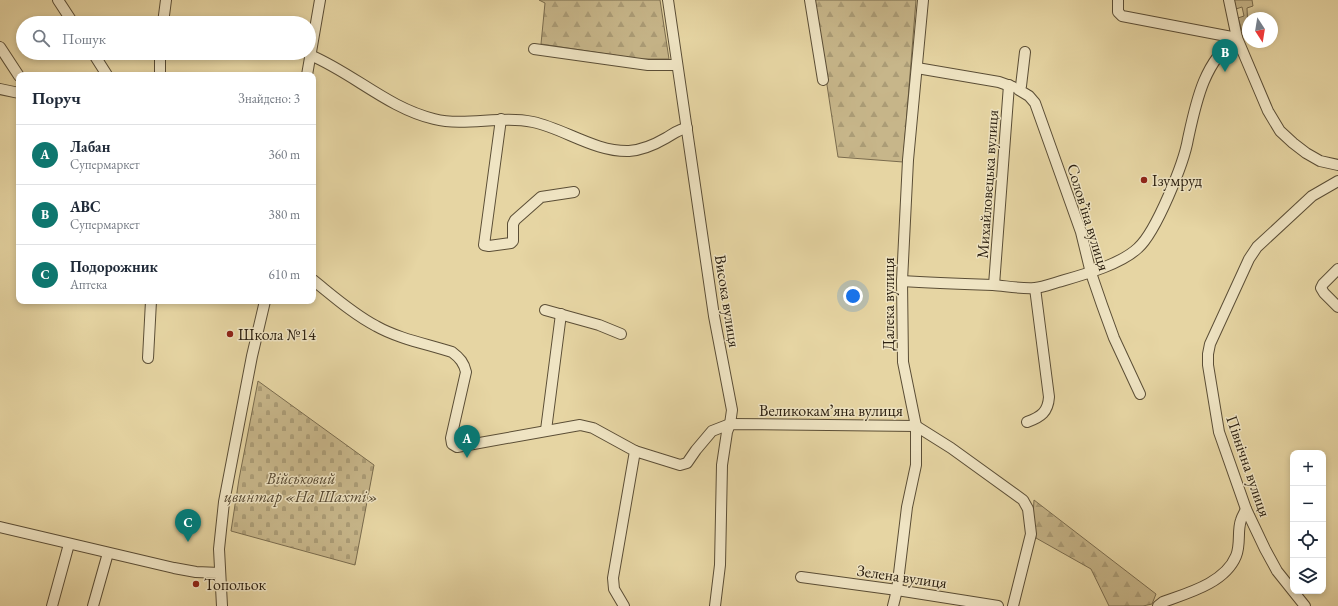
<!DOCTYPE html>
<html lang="uk">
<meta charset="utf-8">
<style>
body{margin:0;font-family:"EB Garamond",serif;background:#f6f6f7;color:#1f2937}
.controls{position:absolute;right:12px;bottom:12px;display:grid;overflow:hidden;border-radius:8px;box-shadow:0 2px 6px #0003}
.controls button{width:36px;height:36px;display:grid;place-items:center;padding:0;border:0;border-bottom:1px solid #e0e1e3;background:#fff;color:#1f2937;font:20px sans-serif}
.compass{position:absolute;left:1242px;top:12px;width:36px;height:36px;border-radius:50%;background:#fff;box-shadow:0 2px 6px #0003;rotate:168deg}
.you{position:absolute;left:853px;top:296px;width:14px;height:14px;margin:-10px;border:3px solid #fff;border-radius:50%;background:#1a73e8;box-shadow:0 0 0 6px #1a73e833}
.badge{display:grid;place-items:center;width:26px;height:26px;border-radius:50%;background:#0f766e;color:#fff;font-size:13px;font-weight:700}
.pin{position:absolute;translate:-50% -33px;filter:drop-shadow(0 1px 2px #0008)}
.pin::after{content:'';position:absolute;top:21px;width:14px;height:12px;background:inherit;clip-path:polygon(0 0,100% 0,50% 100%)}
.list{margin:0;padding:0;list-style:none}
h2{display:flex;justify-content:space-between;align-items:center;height:52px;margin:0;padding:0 16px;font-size:17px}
h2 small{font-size:13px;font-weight:400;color:#747a83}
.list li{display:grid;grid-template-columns:26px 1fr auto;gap:12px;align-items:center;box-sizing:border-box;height:60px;padding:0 16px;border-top:1px solid #e0e1e3}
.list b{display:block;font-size:15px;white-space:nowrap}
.list p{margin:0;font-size:13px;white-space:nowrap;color:#747a83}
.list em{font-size:13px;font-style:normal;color:#747a83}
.icon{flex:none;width:22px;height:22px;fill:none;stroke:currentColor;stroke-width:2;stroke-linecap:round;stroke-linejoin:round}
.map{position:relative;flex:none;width:1338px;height:606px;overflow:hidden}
.search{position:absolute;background:#fff;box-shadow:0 2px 6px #0003;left:16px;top:16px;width:300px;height:44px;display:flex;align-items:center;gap:10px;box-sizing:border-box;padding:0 14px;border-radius:22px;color:#747a83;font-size:15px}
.panel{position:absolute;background:#fff;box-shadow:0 2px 6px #0003;left:16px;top:72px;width:300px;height:232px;border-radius:8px}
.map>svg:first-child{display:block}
</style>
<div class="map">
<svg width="1338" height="606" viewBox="0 0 1338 606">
<defs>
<pattern id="forest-firs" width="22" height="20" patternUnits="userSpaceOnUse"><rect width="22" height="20" fill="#c7b68a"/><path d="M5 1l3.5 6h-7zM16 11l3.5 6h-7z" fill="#ab9c76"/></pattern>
<pattern id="cemetery-stones" width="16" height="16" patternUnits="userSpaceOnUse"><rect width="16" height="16" fill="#c7b68a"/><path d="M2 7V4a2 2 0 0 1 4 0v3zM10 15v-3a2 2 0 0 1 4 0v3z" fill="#ab9c76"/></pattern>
</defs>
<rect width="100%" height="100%" fill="#e6d5a3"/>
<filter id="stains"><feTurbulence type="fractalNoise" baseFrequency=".005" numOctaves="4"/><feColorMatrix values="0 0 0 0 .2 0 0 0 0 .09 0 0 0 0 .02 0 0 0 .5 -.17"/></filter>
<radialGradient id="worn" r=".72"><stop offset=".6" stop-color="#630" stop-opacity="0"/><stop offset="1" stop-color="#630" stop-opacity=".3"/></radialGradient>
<polygon fill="#c7b68a" stroke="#7a6c4e" points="1234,0 1252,0 1253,6 1247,8 1248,29 1242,31 1238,18 1244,16 1242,7 1236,9"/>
<g fill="url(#forest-firs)" stroke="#7a6c4e">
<polygon points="539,0 660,0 669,59 640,59 541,44 545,3"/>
<polygon points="814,0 916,0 903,162 838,157"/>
<polygon points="1034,500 1156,594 1152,604 1143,606 1109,606 1091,569 1036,538 1033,516"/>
</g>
<polygon fill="url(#cemetery-stones)" stroke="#7a6c4e" points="258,381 374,465 355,565 231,531 239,479"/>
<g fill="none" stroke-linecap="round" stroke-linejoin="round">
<defs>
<g id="minor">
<polyline points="58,0 73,23"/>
<polyline points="668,0 714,316 732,410 730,424 727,432 722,465 720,565 715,606"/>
<polyline points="810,0 823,80"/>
<polyline points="1118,0 1118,12 1122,16 1237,38"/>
<polyline points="1229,0 1237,38 1268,111 1280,131 1293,143 1306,153 1320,161 1338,165"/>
<polyline points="163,23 166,0"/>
<polyline points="0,47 19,76"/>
<polyline points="534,49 648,65 677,65"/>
<polyline points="1025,52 1021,86 1019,90 1029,96 1035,103 1081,232 1091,273 1102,305 1114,338 1140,394"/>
<polyline points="93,53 107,75"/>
<path d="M310 55C353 73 388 108 434 119 466 127 500 115 533 122 565 129 595 152 629 151 642 150 654 145 666 138 673 134 679 129 687 128"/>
<polyline points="917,68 999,82 1013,87"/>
<polyline points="160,75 160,53"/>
<polyline points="307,75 320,0"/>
<polyline points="0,89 19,93"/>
<polyline points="501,119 484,245 489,246 511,243 513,241 513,224 515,220 541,197 574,192"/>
<polyline points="1338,269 1323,284 1321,288 1324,293 1338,307"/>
<path d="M313 280C333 296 353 314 376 326 399 339 427 344 452 352 460 358 464 363 466 372L451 438 452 444 457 447 580 425 593 428 635 451 613 578 614 589 624 606"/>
<path d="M902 281C932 283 962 284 993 285 1006 286 1021 289 1035 288 1043 287 1051 284 1058 282 1082 275 1120 265 1138 248 1156 232 1184 163 1188 139 1196 102 1204 61 1237 38"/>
<polyline points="994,285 1009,85"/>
<polyline points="545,310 599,325 621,334"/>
<polyline points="148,358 151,301"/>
<path d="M1027 422C1041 417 1048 412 1049 397L1035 288"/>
<polyline points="546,430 561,314"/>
<polyline points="635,451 680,465 687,463 696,450 712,431 730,424 916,426 951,448 1023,500 1028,509 1031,534 1013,606"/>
<polyline points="0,527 174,568 196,572 220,573"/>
<polyline points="801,577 897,590 998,606"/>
<polyline points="52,606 69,544"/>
<polyline points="93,606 108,553"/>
<polyline points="222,606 219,549 224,502 252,356 265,301"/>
<polyline points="893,606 897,590 907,507 916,465 916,426 903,362 902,281 908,160 923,0"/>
<path d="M1158 606 1163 602C1188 593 1225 583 1236 556 1241 544 1237 531 1241 520 1242 516 1245 512 1246 509"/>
<polyline points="1305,606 1277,571 1265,549 1246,509 1219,432 1208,365 1208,354 1210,344 1249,259 1257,247 1312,196 1338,181"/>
</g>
</defs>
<use href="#minor" stroke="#5b4e36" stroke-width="12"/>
<use href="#minor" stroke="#efe4c3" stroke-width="10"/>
</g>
<g fill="#8f2418" stroke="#efe4c3" stroke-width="1.5">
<circle cx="1144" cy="180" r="4"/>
<circle cx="230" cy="334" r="4"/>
<circle cx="196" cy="584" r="4"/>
</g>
<g text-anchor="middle" stroke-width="3" stroke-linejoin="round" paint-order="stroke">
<g font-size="16" fill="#2d2111" stroke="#efe4c3" text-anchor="start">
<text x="1152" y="186">Ізумруд</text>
<text x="238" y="340">Школа №14</text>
<text x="204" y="590">Топольок</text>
</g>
<g font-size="16" fill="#2d2111" stroke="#efe4c3">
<text transform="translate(987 184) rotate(-86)" y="6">Михайловецька вулиця</text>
<text transform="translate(1089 217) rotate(73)" y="6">Соловʼїна вулиця</text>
<text transform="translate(728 301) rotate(81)" y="6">Висока вулиця</text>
<text transform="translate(888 304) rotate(-90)" y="6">Далека вулиця</text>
<text x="831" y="416">Великокамʼяна вулиця</text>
<text transform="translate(1249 466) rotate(71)" y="6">Північна вулиця</text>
<text transform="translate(902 576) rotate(8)" y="6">Зелена вулиця</text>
</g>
<g font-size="16" font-style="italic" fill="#54462f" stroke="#efe4c3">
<text x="301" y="484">Військовий<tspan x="301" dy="18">цвинтар «На Шахті»</tspan></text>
</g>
</g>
<rect width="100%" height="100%" filter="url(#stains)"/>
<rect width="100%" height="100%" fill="url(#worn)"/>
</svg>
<div class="controls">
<button>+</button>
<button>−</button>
<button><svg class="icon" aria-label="locate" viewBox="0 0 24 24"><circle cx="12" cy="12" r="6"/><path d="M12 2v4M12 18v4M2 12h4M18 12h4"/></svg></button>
<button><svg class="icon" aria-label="layers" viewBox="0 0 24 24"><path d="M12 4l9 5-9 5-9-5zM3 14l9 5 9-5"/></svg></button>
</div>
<svg class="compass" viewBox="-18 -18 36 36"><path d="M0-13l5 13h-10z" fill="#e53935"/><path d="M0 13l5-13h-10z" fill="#747a83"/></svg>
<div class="you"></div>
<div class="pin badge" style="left:467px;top:458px">A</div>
<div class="pin badge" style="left:1225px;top:72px">B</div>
<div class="pin badge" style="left:188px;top:542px">C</div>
<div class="search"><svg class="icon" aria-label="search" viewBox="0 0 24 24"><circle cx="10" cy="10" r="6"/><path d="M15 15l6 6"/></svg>Пошук</div>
<section class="panel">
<h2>Поруч<small>Знайдено: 3</small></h2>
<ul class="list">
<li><span class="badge">A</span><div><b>Лабан</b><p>Супермаркет</p></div><em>360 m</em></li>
<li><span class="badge">B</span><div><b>ABC</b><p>Супермаркет</p></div><em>380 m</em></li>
<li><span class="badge">C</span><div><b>Подорожник</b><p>Аптека</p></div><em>610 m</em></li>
</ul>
</section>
</div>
